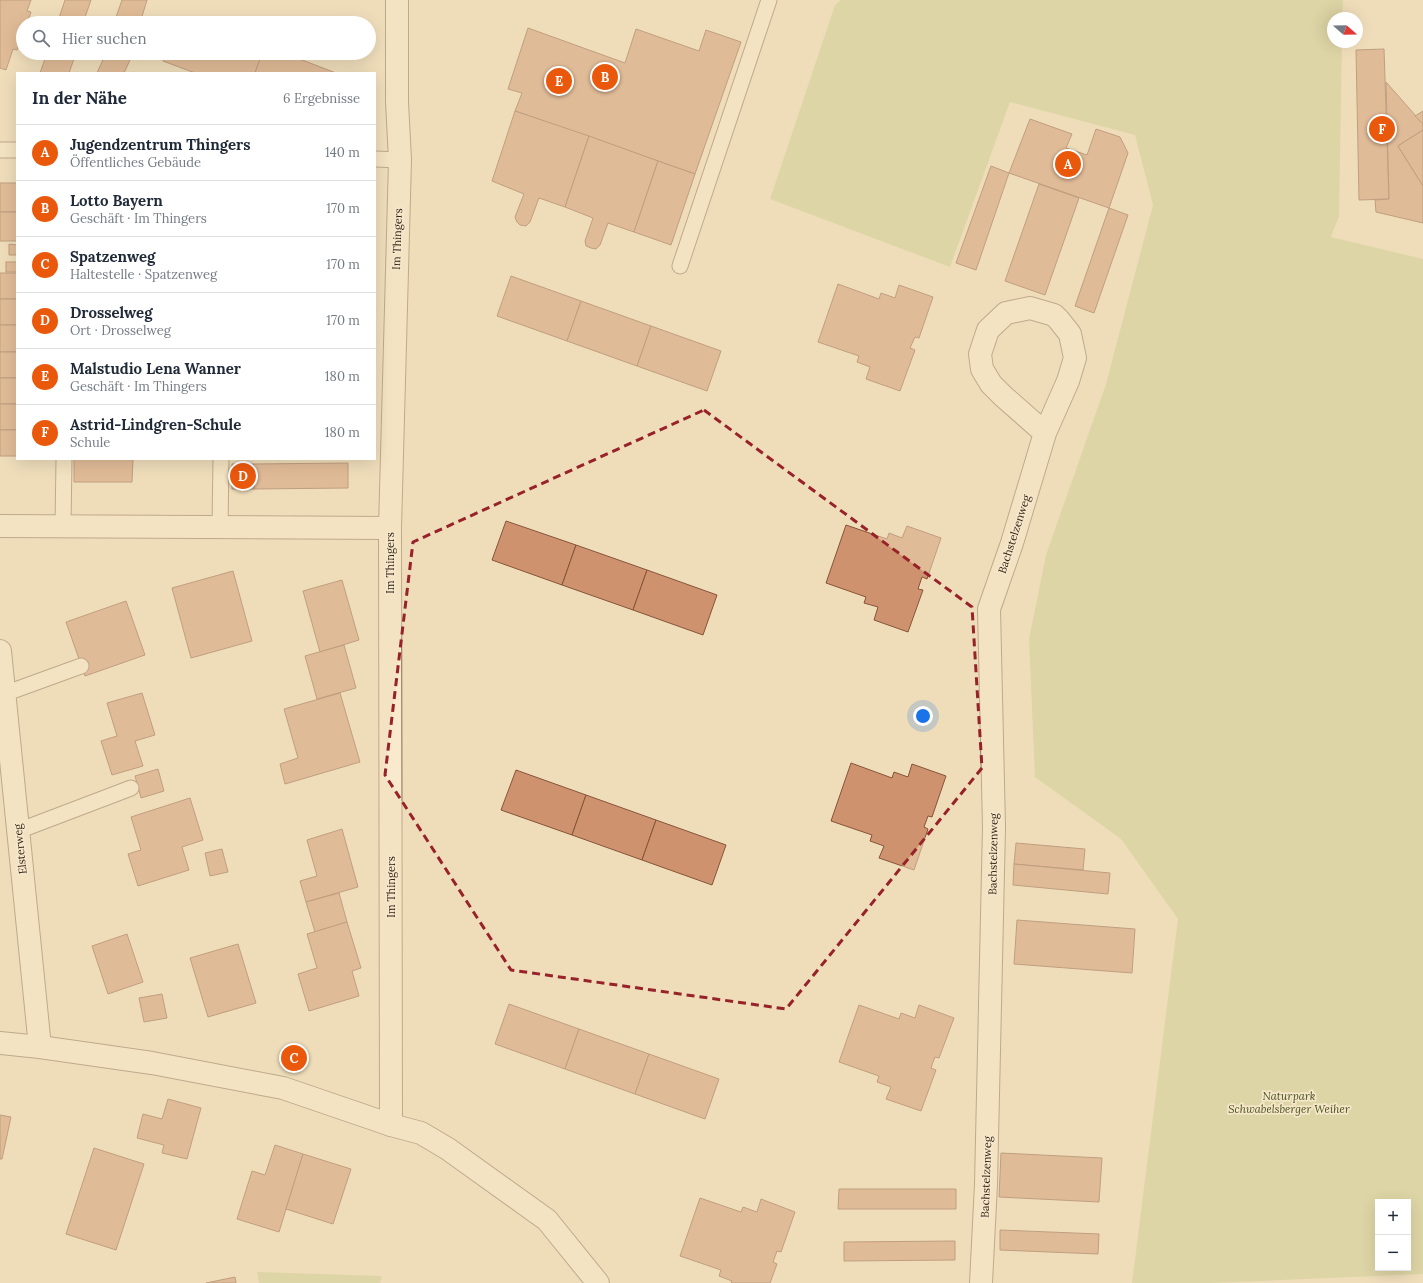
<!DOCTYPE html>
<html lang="de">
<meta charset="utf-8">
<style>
body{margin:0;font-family:Lora,serif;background:#f2f2f3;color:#1f2937}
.controls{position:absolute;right:12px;bottom:12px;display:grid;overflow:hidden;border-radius:0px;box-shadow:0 4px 16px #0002}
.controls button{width:36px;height:36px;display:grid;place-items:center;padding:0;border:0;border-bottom:1px solid #e0e1e3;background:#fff;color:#1f2937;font:20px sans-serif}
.compass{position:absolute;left:1327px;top:12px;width:36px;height:36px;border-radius:50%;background:#fff;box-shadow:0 4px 16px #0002;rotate:110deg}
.you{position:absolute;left:923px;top:716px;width:14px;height:14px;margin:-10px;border:3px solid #fff;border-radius:50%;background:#1a73e8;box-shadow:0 0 0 6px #1a73e833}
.badge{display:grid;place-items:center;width:26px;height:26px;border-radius:50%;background:#ea580c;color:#fff;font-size:13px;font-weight:700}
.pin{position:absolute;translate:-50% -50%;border:2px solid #fff;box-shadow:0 1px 4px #0006}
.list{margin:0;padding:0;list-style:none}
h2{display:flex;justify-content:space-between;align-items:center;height:52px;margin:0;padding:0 16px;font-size:17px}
h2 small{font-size:13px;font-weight:400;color:#747a83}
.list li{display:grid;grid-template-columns:26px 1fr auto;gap:12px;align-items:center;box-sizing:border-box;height:56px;padding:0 16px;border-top:1px solid #e0e1e3}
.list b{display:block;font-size:15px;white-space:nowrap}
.list p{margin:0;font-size:13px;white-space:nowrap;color:#747a83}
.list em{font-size:13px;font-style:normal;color:#747a83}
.icon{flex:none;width:22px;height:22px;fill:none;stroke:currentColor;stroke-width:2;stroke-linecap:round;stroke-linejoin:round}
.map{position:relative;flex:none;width:1423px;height:1283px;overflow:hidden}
.search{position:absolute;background:#fff;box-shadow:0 4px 16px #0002;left:16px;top:16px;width:360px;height:44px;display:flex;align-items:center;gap:10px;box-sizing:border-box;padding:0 14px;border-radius:22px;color:#747a83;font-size:15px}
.panel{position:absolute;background:#fff;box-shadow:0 4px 16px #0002;left:16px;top:72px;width:360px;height:388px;border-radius:0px}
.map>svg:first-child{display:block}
</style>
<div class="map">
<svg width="1423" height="1283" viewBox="0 0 1423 1283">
<rect width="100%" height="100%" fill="#efddba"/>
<g fill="#c9cd8f" fill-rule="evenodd">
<path d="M841 0H1343L1342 18H1333V42H1342L1339 216 1331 237 1423 259V1274L1212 1283H1132L1178 919 1121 839 1035 777 1029 639 1046 555 1106 384 1153 205 1135 135 1010 102 950 267 770 199 835 5ZM1378 1202H1408V1268H1378Z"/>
<polygon points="257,1272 382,1276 380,1283 259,1283"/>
</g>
<g fill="#cf926e" stroke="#865439">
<polygon points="0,0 31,0 27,11 31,12 27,23 23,23 23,33 17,50 13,49 6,70 0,68"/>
<polygon points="65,0 91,0 83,23 64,23 58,21"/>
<polygon points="122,0 147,0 140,23 114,23"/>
<polygon points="528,28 625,63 636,29 699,51 706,30 741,42 695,174 515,111 522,93 508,89"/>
<polygon points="1384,49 1389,199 1359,200 1356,50"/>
<polygon points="47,53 76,53 69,73 40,73"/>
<polygon points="106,53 114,53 130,60 124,73 97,73"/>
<polygon points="166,53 261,53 262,54 255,73 195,73 163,61"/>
<polygon points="262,53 284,53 336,73 255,73"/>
<polygon points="1386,82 1423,124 1423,130 1398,146 1423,186 1423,223 1376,212 1375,200 1389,199"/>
<polygon points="515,111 589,136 565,207 539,198 530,222 526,226 520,225 517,222 515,217 524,194 492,181"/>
<polygon points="1423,111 1423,124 1415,116"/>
<polygon points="1030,119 1072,134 1066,148 1087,155 1096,129 1120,137 1128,153 1109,208 1009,173"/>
<polygon points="1423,130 1423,186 1398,146"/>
<polygon points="589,136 658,161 634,232 608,223 600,245 596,249 591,248 586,246 585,241 593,218 565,207"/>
<polygon points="658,161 695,174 671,245 634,232"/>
<polygon points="991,166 1009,173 976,270 956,263"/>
<rect x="0" y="183" width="17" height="29"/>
<polygon points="1039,184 1079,198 1045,295 1005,281"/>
<polygon points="1109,208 1128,215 1094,313 1075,306"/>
<rect x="0" y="212" width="17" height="29"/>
<polygon points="9,244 17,245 17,255 9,255"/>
<rect x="6" y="262" width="11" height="10"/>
<rect x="0" y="273" width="17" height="26"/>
<polygon points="511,276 581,301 567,341 497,316"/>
<polygon points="838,284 879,299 881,293 895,298 899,285 933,297 919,338 915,337 910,348 915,350 900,391 866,379 870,367 857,362 859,356 818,342"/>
<rect x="0" y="299" width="17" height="26"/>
<polygon points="581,301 651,326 637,366 567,341"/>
<rect x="0" y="325" width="17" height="27"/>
<polygon points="651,326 721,351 707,391 637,366"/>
<rect x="0" y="352" width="17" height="26"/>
<rect x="0" y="378" width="17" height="26"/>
<rect x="0" y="404" width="17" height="26"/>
<rect x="0" y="430" width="17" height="26"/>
<polygon points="74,459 133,459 132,482 74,482"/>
<polygon points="348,463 348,488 254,489 253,464"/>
<polygon points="232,464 253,464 254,489 232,489"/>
<polygon points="506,521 576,545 562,585 492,560"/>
<polygon points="846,525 887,539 889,533 902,538 907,526 941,538 927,579 922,577 918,589 923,590 908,632 874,620 878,607 864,603 866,597 826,583"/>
<polygon points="576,545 647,570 633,610 562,585"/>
<polygon points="647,570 717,595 703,635 633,610"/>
<polygon points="233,571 252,641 191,658 172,588"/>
<polygon points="342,580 359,640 320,652 303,591"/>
<polygon points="126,601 145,655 85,676 66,622"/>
<polygon points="344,645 356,688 317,699 305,656"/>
<polygon points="142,693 155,735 135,741 143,766 112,775 101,741 117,736 107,703"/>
<polygon points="340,693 360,762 285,784 280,764 298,758 284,709"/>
<polygon points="851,763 892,778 894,772 908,777 912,764 946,776 932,817 928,816 924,827 928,829 914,870 879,858 884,846 870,841 872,835 831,821"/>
<polygon points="158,769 164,791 141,798 135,776"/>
<polygon points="516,770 586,795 572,835 501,810"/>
<polygon points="586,795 656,820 642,860 572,835"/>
<polygon points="190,798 203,840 182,847 189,870 138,886 128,854 141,850 131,817"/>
<polygon points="656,820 726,845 712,885 642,860"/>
<polygon points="342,829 358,887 306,902 300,881 317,876 307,840"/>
<polygon points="1016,843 1085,849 1083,870 1014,864"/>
<polygon points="222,849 228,872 210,876 205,853"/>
<polygon points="1014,864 1110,873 1108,894 1013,885"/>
<polygon points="339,893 347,922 315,932 306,902"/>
<polygon points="1017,920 1135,929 1132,973 1014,964"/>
<polygon points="347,922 361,968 352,971 359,996 309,1011 298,974 317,968 307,934"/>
<polygon points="127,934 143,982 108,994 92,946"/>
<polygon points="238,944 256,1003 208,1017 190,958"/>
<polygon points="162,994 167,1018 144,1022 139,998"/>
<polygon points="509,1004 579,1029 565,1069 495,1044"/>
<polygon points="859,1005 899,1019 901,1013 915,1018 919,1005 954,1018 939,1058 935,1057 933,1062 931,1068 936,1070 921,1111 886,1099 891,1087 877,1082 879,1076 839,1062"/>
<polygon points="579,1029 649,1054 635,1094 565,1069"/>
<polygon points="649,1054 719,1079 705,1119 635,1094"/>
<polygon points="168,1099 201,1108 187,1159 162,1153 164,1145 137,1138 143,1114 162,1119"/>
<polygon points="0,1115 11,1117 2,1159 0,1159"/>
<polygon points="275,1145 303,1154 279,1232 237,1219 252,1171 265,1175"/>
<polygon points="94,1148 144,1164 116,1250 66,1234"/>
<polygon points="1001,1153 1102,1158 1099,1202 999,1197"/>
<polygon points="303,1154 351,1169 333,1224 286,1209"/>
<polygon points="839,1189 956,1189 956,1209 838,1209"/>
<polygon points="700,1198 741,1212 743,1207 757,1212 761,1199 795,1212 781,1252 777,1251 773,1262 777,1264 770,1283 731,1283 732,1281 719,1276 721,1270 680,1256"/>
<polygon points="1000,1230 1099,1234 1098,1254 1000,1250"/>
<polygon points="955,1241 955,1260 844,1261 844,1242"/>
<polygon points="235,1277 236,1283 206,1283"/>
</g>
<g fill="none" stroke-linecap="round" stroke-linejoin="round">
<defs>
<g id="lane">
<polyline points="0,150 17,150"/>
<polyline points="375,159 400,160"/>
<polyline points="680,266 769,0"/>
<polyline points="63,527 64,459"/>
<polyline points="220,527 221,459"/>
<polyline points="4,694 81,666"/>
<polyline points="18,831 131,788"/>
</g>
<g id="street">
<polyline points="0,526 390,528"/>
<polyline points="0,651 40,1047"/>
<polyline points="0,1043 40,1047 152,1063 283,1088 391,1125 421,1133 448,1149 547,1220 598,1283"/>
<polyline points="391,1125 390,528 400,160 397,102 397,0"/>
<polyline points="981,1283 986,1184 994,827 989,609 1012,543 1045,433 1068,381 1075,358 1070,334 1059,320 1054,315 1030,308 1006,313 988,330 980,354 982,369 991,384 1003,396 1045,433"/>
</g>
</defs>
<use href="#lane" stroke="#866c54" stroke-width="17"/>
<use href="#street" stroke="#866c54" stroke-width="24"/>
<use href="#lane" stroke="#faeacd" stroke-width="15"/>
<use href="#street" stroke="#faeacd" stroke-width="22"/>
</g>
<path d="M0 0H1423V1283H0ZM704 410 972 607 982 768 786 1009 511 970 385 775 413 542Z" fill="#efddba" fill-opacity=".55" fill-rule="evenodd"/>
<path fill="none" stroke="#972229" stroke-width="3" stroke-dasharray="8 5" stroke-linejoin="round" d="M704 410 972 607 982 768 786 1009 511 970 385 775 413 542Z"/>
<g text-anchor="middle" stroke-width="3.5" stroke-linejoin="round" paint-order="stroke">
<g font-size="11" fill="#34251a" stroke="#f6e7ca">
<text transform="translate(397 239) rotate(-88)" y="4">Im Thingers</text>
<text transform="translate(1014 534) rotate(-72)" y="4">Bachstelzenweg</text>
<text transform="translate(390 563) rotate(-90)" y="4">Im Thingers</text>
<text transform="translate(20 849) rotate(-96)" y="4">Elsterweg</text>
<text transform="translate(993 854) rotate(-89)" y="4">Bachstelzenweg</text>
<text transform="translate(391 887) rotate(-90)" y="4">Im Thingers</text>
<text transform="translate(986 1177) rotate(-88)" y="4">Bachstelzenweg</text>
</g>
<g font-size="11" font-style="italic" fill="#485220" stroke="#f6e7ca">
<text x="1289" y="1100">Naturpark<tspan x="1289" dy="13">Schwabelsberger Weiher</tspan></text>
</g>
</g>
</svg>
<div class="controls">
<button>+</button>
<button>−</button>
</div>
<svg class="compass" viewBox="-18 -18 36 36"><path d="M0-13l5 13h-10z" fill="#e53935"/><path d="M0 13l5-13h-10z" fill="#747a83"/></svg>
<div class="you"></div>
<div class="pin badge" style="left:1068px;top:164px">A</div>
<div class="pin badge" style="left:605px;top:77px">B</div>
<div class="pin badge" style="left:294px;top:1058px">C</div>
<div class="pin badge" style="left:243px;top:476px">D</div>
<div class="pin badge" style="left:559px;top:81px">E</div>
<div class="pin badge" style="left:1382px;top:129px">F</div>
<div class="search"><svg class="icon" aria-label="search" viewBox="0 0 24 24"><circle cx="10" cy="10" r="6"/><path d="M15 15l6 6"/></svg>Hier suchen</div>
<section class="panel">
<h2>In der Nähe<small>6 Ergebnisse</small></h2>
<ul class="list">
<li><span class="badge">A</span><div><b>Jugendzentrum Thingers</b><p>Öffentliches Gebäude</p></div><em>140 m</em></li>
<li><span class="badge">B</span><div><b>Lotto Bayern</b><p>Geschäft · Im Thingers</p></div><em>170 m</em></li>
<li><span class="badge">C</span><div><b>Spatzenweg</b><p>Haltestelle · Spatzenweg</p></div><em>170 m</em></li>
<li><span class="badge">D</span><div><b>Drosselweg</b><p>Ort · Drosselweg</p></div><em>170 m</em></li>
<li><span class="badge">E</span><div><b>Malstudio Lena Wanner</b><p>Geschäft · Im Thingers</p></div><em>180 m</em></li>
<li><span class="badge">F</span><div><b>Astrid-Lindgren-Schule</b><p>Schule</p></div><em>180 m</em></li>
</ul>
</section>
</div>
